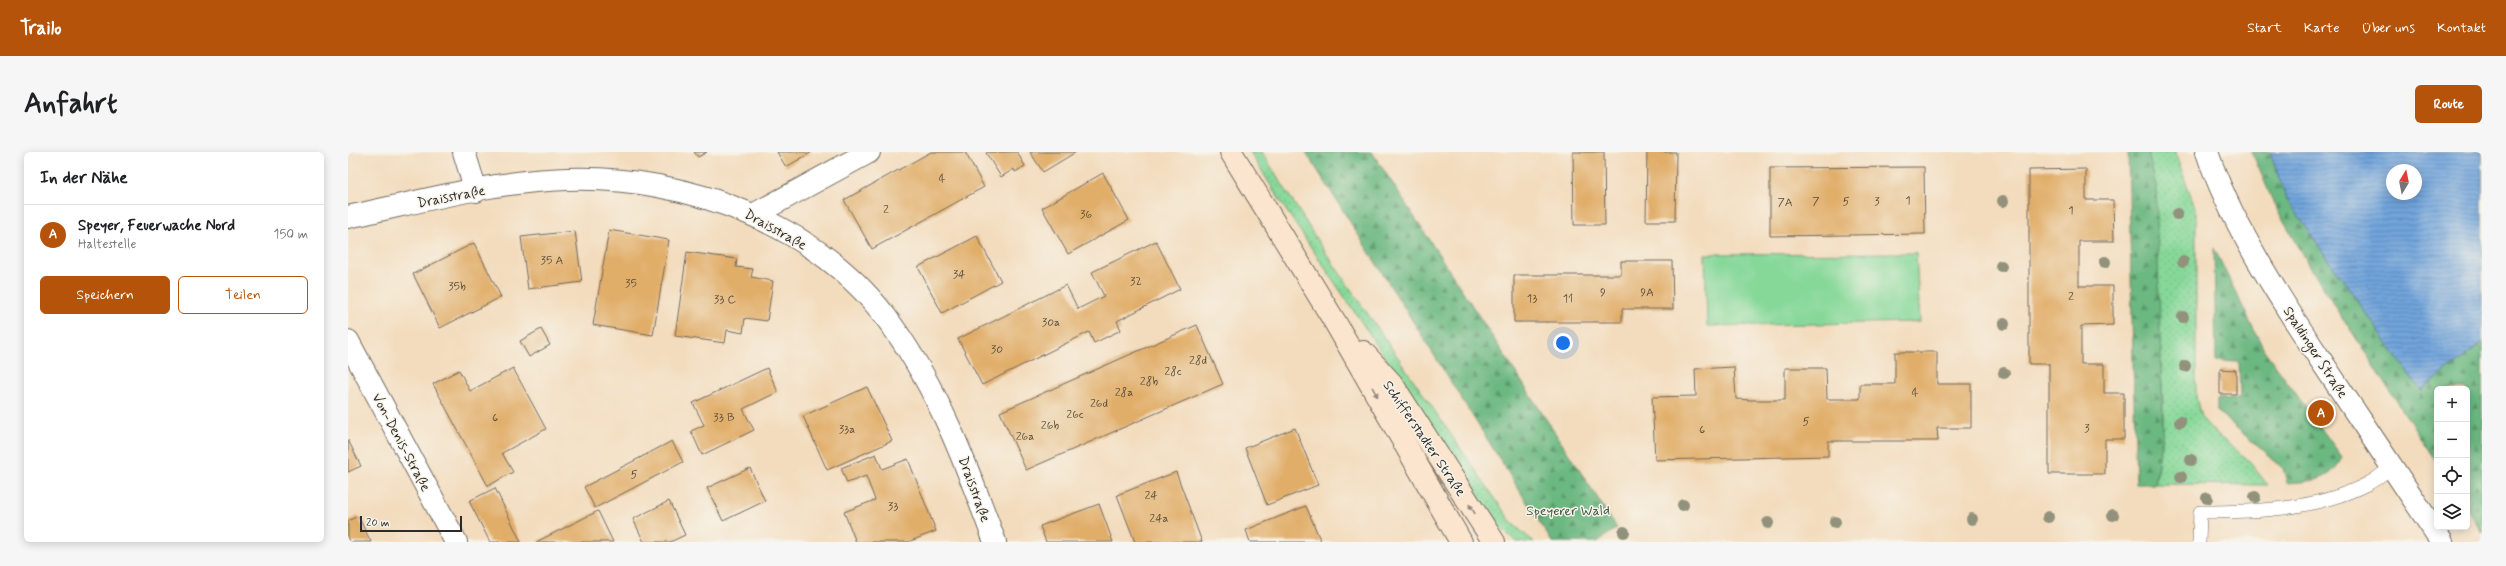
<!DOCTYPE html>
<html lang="de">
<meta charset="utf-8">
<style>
body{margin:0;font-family:Mynerve,sans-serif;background:#f6f6f6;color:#202124}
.controls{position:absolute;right:12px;bottom:12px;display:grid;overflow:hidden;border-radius:6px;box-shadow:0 2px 10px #0003}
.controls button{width:36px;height:36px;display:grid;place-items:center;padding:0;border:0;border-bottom:1px solid #e0e0e0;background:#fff;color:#202124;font:20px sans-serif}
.compass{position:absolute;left:2038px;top:12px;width:36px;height:36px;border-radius:50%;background:#fff;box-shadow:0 2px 10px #0003;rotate:10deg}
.scale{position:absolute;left:12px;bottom:10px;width:102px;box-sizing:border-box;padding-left:4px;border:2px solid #2b2b2b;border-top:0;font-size:11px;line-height:14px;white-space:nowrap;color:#2b2b2b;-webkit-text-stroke:3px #f7f3e8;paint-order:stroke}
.you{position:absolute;left:1215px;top:191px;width:14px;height:14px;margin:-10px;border:3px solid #fff;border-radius:50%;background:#1a73e8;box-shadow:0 0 0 6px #1a73e833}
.badge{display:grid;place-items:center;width:26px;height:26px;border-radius:50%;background:#b45309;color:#fff;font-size:13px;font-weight:700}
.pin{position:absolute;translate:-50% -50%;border:2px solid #fff;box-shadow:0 1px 4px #0006}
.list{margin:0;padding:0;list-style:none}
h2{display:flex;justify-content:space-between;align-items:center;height:52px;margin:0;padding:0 16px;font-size:17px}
h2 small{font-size:13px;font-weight:400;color:#757577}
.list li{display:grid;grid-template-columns:26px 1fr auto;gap:12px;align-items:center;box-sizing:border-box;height:60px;padding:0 16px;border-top:1px solid #e0e0e0}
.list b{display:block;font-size:15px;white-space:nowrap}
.list p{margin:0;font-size:13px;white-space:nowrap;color:#757577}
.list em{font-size:13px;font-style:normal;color:#757577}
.actions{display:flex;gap:8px;padding:12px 16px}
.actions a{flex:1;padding:9px 0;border:1px solid #b45309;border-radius:6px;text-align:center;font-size:14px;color:#b45309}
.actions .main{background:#b45309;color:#fff}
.icon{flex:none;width:22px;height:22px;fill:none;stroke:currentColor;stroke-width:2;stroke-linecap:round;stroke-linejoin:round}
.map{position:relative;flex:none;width:2134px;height:390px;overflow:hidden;border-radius:6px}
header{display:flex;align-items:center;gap:24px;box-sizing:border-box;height:56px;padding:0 20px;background:#b45309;color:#fff}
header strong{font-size:19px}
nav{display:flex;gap:22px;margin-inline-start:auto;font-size:14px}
.intro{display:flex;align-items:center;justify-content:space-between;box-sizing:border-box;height:96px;padding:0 24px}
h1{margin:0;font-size:28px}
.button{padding:10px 18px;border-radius:6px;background:#b45309;color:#fff;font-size:14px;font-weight:700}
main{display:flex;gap:24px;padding:0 24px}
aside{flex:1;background:#fff;border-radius:6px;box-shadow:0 2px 10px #0003}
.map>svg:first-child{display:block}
</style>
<header>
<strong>Trailo</strong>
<nav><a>Start</a><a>Karte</a><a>Über uns</a><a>Kontakt</a></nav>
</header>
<div class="intro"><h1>Anfahrt</h1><a class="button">Route</a></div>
<main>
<aside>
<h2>In der Nähe<small></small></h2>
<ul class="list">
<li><span class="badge">A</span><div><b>Speyer, Feuerwache Nord</b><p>Haltestelle</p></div><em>150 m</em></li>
</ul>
<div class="actions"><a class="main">Speichern</a><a>Teilen</a></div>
</aside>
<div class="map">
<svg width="2134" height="390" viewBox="0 0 2134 390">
<defs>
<pattern id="grass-dots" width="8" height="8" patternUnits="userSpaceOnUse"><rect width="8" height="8" fill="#86d899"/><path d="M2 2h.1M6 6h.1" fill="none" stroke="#74ba84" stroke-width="1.8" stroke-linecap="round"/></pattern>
<pattern id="forest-firs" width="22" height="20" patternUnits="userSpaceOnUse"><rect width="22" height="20" fill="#6cb881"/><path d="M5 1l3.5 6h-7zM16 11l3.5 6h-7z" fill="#59966a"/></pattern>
<pattern id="water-rules" width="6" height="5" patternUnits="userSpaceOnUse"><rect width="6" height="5" fill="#71a4dc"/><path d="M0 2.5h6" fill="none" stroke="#5d86b3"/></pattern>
</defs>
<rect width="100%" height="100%" fill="#f7f3e8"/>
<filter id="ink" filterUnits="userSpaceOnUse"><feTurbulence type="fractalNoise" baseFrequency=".025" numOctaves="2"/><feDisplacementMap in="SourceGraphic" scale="8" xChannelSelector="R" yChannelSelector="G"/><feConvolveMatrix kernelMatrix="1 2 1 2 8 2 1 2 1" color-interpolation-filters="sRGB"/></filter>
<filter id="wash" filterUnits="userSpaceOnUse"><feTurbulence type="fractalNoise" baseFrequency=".012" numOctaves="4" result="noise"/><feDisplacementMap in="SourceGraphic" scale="16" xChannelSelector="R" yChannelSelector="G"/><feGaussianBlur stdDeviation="0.9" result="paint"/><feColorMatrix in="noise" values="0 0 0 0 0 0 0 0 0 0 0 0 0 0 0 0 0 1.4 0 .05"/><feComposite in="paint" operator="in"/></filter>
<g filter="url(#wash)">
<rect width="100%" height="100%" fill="#f3dcbd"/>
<g fill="url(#grass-dots)" stroke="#588262">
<polygon points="902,0 914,0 971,91 1155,358 1164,371 1186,390 1169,390 1151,375 938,58"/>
<polygon points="1800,0 1827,0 1848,58 1848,245 1853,265 1868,282 1898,306 1920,333 1807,332 1815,277 1815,251"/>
</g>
<g fill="url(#forest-firs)" stroke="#4c7256">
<polygon points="958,0 1024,0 1269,376 1249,390 1204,390"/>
<polygon points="1780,0 1800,0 1808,34 1815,277 1807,332 1788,332"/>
<polygon points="1904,0 1922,0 1939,48 2073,239 2134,191 2134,380 2119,357 2119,237 2089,237 2089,311 1969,126 1926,52"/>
<path d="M1866 96 1916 198 1994 305C1983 330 1964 329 1939 331L1935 316 1869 259V247L1892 246 1891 210 1868 209Z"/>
</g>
<polygon fill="#86d899" stroke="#588262" points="1568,101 1572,170 1359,174 1357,102"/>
<path fill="url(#water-rules)" stroke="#4e6884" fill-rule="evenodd" d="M1922 0H2134V191L2073 239 1939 48ZM2044 18H2068V42H2044Z"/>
<g id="blocks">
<g fill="#e1ae6a">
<polygon points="346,0 359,0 350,5"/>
<polygon points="429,0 464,0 438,15"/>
<polygon points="583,0 617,0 636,35 524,97 496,48"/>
<polygon points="640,0 669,0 677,14 667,20 666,17 653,25 638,1"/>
<polygon points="682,0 728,0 695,20"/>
<polygon points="1225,0 1256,0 1257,73 1226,73"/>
<polygon points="1299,0 1328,0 1327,69 1298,69"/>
<polygon points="1576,15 1577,82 1422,84 1422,16"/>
<polygon points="1738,17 1738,48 1765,48 1766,89 1731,89 1731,134 1765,134 1765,173 1733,174 1733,212 1756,212 1756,241 1776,241 1776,287 1757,287 1757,322 1701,322 1701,212 1681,212 1681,18"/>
<polygon points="755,21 781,68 720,102 694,56"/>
<polygon points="261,78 321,88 305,183 245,173"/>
<polygon points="227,79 234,130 180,137 173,85"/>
<polygon points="629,84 653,129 594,161 570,115"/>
<polygon points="808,89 832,137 769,169 773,178 746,191 741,180 634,233 610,187 718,133 730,157 756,144 744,120"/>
<polygon points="126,91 153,145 92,176 65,122"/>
<polygon points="339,100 389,107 388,115 405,117 403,125 425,129 419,169 397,166 395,181 379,178 377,191 327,184"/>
<polygon points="1273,109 1324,109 1325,157 1274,157 1274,170 1166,170 1166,123 1273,123"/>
<polygon points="849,173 875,232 678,318 652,260"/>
<polygon points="193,177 202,193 181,205 172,189"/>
<polygon points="1547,200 1589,200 1589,232 1623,232 1623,276 1589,276 1590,289 1480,289 1480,304 1307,308 1304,245 1348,244 1347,217 1386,215 1388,247 1402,248 1437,248 1437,216 1478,216 1479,247 1512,247 1512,232 1547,232"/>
<polygon points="165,216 198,277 154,301 165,320 140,334 85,232 111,218 122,239"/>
<polygon points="419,216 430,240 395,257 406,278 354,303 343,279 356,273 345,251"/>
<polygon points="1872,217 1888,218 1888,242 1872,242"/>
<polygon points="519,235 544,289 479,318 455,264"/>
<polygon points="947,276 970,333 919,353 897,296"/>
<polygon points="0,288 13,314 0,320"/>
<polygon points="324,289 335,310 247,356 236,335"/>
<polygon points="528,302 534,317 560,307 588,379 560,390 508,390 496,360 527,348 518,324 499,331 493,316"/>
<polygon points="402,316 417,349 375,369 359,336"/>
<polygon points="828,320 854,390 787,390 769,343"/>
<polygon points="147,336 173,390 142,390 121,349"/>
<polygon points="321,349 337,383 322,390 296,390 285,367"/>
<polygon points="751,352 765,390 698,390 692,374"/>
<polygon points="958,354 973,390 902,390 898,378"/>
<polygon points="250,359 265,390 188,390"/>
<polygon points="10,364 23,390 0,390 0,369"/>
</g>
</g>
</g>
<g filter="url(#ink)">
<use href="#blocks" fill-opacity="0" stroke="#71695e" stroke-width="1"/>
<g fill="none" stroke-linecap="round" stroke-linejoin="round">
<defs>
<path id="service" d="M1851 390 1852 360C1908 360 1968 358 2019 332 2028 328 2036 320 2044 315"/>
<g id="minor">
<polyline points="116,0 128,39"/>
<polyline points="407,62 521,0"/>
<path d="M0 65C71 50 145 29 219 27 339 23 474 73 545 175 592 241 619 315 647 390"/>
<polyline points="0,189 108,390"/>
</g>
<path id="tertiary" d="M1859 0C1881 66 1926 137 1964 195 2007 260 2051 325 2094 390"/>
<g id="secondary">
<polyline points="883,0 987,170 1113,390"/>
<polyline points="1015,200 1044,232 1146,390"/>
</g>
</defs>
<use href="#service" stroke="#71695e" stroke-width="14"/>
<use href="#minor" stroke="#71695e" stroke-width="24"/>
<use href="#tertiary" stroke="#71695e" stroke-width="24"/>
<use href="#secondary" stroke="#71695e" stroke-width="24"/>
<use href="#service" stroke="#fff" stroke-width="13"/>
<use href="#minor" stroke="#fff" stroke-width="22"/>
<use href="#tertiary" stroke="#fff" stroke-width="22"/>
<use href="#secondary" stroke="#fbe5cf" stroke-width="22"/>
</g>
<g fill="#92927c">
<circle cx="1655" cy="49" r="6"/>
<circle cx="1829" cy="62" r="6"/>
<circle cx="1757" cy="110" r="6"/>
<circle cx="1835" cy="110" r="6"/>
<circle cx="1653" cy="114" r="6"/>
<circle cx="1835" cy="165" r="6"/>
<circle cx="1656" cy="172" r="6"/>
<circle cx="1837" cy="214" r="6"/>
<circle cx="1656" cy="221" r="6"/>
<circle cx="1832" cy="270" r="6"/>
<circle cx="1843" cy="308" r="6"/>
<circle cx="1833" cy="325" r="6"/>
<circle cx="1907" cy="345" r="6"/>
<circle cx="1859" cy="346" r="6"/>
<circle cx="1335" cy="353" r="6"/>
<circle cx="1765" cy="363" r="6"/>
<circle cx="1700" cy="365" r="6"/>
<circle cx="1624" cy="367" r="6"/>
<circle cx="1487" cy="370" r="6"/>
<circle cx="1420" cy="371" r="6"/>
<circle cx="1276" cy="380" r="6"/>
</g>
<defs><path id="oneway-solid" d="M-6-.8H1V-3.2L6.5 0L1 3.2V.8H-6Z"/></defs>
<g fill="#93887d">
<use href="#oneway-solid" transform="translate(1027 240) rotate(60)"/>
<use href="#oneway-solid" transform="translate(1124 357) rotate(-123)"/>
</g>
</g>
<g text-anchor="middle" stroke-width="3" stroke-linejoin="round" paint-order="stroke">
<g font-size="12" fill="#584c3b">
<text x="594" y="30">4</text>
<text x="1560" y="52">1</text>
<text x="1468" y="53">7</text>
<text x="1498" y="53">5</text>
<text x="1529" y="53">3</text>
<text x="1437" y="54">7A</text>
<text x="538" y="61">2</text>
<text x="1723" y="62">1</text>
<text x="738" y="66">36</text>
<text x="204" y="112">35 A</text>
<text x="611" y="126">34</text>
<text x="788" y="133">32</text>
<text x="283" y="135">35</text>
<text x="109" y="138">35b</text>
<text x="1255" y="144">9</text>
<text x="1299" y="144">9A</text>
<text x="1723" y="148">2</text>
<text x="1184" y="150">13</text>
<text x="1220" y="150">11</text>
<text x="377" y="151">33 C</text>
<text x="703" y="174">30a</text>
<text x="649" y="201">30</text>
<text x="850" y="212">28d</text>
<text x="825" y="223">28c</text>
<text x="801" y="233">28b</text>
<text x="776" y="244">28a</text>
<text x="1567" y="244">4</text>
<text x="751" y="255">26d</text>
<text x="727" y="266">26c</text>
<text x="147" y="269">6</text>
<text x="376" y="269">33 B</text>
<text x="1458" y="273">5</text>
<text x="702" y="277">26b</text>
<text x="1739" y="280">3</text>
<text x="499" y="281">33a</text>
<text x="1354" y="281">6</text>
<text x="677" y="288">26a</text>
<text x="286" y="326">5</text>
<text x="803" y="347">24</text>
<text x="545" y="358">33</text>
<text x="811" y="370">24a</text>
</g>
<g font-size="14" fill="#2b2b2b" stroke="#f7f3e8">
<text transform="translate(103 44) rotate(-11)" y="5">Draisstraße</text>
<text transform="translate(428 77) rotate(29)" y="5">Draisstraße</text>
<text transform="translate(1968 200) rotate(57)" y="5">Spaldinger Straße</text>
<text transform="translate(1077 286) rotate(56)" y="5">Schifferstadter Straße</text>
<text transform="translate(54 290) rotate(62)" y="5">Von-Denis-Straße</text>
<text transform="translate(627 337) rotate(70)" y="5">Draisstraße</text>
</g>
<g font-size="14" fill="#425646" stroke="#f7f3e8">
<text x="1220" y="363">Speyerer Wald</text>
</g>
</g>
</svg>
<div class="controls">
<button>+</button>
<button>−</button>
<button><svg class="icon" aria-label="locate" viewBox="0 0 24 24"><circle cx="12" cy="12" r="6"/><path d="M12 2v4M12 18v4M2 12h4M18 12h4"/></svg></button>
<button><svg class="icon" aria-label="layers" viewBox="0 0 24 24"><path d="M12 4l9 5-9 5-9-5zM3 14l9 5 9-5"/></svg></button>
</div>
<svg class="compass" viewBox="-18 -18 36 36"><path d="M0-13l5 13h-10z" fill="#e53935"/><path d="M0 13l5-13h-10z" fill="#757577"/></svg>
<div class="scale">20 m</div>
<div class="you"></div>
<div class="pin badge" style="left:1973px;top:261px">A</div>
</div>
</main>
